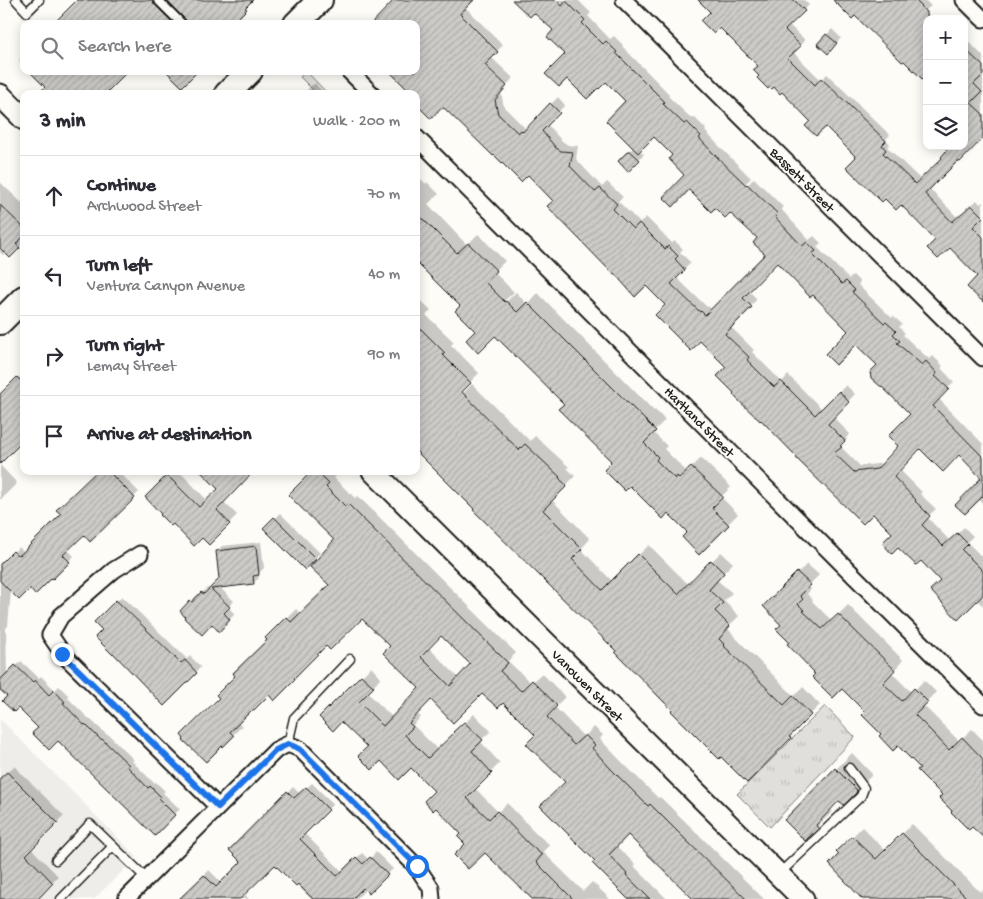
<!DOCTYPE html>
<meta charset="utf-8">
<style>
body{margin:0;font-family:"Gochi Hand",sans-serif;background:#f2f2f3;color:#2b2b33}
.controls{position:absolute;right:15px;top:15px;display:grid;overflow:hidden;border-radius:10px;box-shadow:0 2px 12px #0003}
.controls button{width:45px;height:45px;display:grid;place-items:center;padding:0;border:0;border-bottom:1px solid #e1e1e2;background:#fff;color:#2b2b33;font:25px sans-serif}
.stop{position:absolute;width:15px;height:15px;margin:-11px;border:4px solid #1a73e8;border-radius:50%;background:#fff}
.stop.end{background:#1a73e8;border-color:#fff;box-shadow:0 1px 5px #0008}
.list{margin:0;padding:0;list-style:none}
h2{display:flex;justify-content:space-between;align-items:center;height:65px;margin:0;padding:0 20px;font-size:21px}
h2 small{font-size:16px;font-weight:400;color:#7c7c81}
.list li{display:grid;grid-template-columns:32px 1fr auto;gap:15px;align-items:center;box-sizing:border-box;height:80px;padding:0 20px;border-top:1px solid #e1e1e2}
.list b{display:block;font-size:19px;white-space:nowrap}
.list p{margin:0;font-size:16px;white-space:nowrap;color:#7c7c81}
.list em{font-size:16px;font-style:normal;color:#7c7c81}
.icon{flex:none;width:28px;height:28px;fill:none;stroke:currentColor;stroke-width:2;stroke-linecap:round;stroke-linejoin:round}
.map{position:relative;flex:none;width:983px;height:899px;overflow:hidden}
.search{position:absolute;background:#fff;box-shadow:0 2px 12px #0003;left:20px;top:20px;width:400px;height:55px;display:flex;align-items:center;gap:12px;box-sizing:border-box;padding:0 18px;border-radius:10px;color:#7c7c81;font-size:19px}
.panel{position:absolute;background:#fff;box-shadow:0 2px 12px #0003;left:20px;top:90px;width:400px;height:385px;border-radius:10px}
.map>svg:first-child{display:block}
</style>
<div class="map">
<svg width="983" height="899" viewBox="0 0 983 899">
<defs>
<pattern id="grass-tufts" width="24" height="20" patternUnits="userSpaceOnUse" patternTransform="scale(1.25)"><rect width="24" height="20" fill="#e0dfdb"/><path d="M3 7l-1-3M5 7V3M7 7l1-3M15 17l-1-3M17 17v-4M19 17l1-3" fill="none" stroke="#c0bfbb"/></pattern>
<pattern id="park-crowns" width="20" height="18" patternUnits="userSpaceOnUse" patternTransform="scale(1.25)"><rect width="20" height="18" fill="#e0dfdb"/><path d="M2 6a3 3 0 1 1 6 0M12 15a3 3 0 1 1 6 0" fill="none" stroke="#c0bfbb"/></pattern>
<pattern id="building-hatch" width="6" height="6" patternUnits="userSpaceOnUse" patternTransform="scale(1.25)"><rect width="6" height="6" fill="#cccbc8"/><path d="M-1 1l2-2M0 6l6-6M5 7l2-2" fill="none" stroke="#afaeab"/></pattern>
</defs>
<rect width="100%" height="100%" fill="#fdfcf7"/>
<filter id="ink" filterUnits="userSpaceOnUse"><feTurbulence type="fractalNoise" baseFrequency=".02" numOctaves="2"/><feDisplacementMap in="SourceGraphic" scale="10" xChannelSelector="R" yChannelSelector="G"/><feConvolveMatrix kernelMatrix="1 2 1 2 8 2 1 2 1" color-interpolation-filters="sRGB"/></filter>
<g filter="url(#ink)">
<polygon fill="#eeede9" points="0,719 137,857 94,899 0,899"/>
<polygon fill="url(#grass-tufts)" stroke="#7e7e7c" points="825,706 855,737 770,827 737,794"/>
<polygon fill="url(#park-crowns)" stroke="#7e7e7c" points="306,71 328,94 317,94 300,77"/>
<g fill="#0003" fill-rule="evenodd">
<polygon points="78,0 253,0 231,24 55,24"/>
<path d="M394 0H472L465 7 503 45 491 57 513 78 501 92 504 107 525 128 528 125 530 126 558 97 565 105 547 124 562 141 568 145 578 146 576 159 602 187 607 182 623 197 618 201 640 223 646 217 672 243 675 241 683 249 680 252 691 263 676 277 707 307 708 306 712 310 766 254 759 238 686 175 674 155 654 135 639 150 644 154 628 170 619 161 634 147 627 101 606 80 566 54 555 30 535 11 514 0H578L591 13 588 16 610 39 614 36 623 45 622 46 670 95 668 96 692 119 694 117 706 129 705 131 720 147 751 178 742 187 744 189 754 178 783 207 781 209 809 240 814 236 821 243 817 247 849 279 853 275 860 282 858 285 892 318 893 316 902 324 899 327 905 333 903 335 929 359 933 356 943 366 941 368 954 382 938 398 983 444V504L978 499 983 478 959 454 920 447 899 469 922 492 920 494 936 509 927 517 950 541 964 527 973 536 967 542 983 558V606L977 600 942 581 728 367 667 305 554 201 528 173 416 71V24L390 3ZM777 261 813 293 850 331 879 365 911 414 900 446 885 463 860 466 840 446 847 440 846 438 850 434 833 417 855 394 846 385 822 409 788 375 782 382 752 352 754 350 731 327 757 299 748 290Z"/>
<polygon points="699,0 778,0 786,8 794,0 804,0 809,5 789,25 805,40 793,52 821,80 827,74 890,135 886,139 890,144 887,147 921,180 964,146 964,37 983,56 983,138 958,159 929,188 958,218 977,200 980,204 983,202 983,300 979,276 950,246 937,240 826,125 812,121 782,91 761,76 759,66"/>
<polygon points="835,0 925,0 931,6 925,11 933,19 855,14"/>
<polygon points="832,29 841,38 828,52 819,44"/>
<polygon points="24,55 24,64 19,60"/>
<polygon points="315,84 325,94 303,94 312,85 313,85"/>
<polygon points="416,174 426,184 427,182 439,194 428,204 467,245 478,234 505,261 494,272 514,292 501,304 502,306 516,292 527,304 538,293 654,411 655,410 665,420 653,432 667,446 664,449 685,470 688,468 690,469 701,458 731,487 721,497 738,514 699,553 688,532 668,512 613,463 566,403 495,334 477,331 462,306 416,260"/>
<polygon points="0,182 24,205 24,243 10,256 6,252 3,255 0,252"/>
<polygon points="416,296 431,310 426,315 454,342 451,345 479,373 457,396 459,398 472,384 530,441 535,436 569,467 567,468 575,476 552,500 590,539 581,549 612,581 649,545 689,585 721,552 733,563 717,580 732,593 724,601 739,616 727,628 733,634 733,635 794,696 803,687 820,705 798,726 799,728 747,781 674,710 416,439"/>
<polygon points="24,373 24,444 21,442 0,463 0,396"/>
<polygon points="0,465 17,483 0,500"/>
<polygon points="99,471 118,471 139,492 90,540 84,533 67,549 74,556 53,577 30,587 11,590 8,626 6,628 7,675 21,661 39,678 41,676 55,690 59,686 69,696 67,697 90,720 91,720 107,735 108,734 134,760 132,761 154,783 156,782 165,791 163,793 180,809 155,834 58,740 40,727 0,688 0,565 19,547 23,551 24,550 25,551 62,514"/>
<polygon points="173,471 179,471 208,501 253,471 223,501 237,515 209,543 202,536 147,497"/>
<path d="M314 471H333L337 475 334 478 355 498 358 496 516 653 508 661 531 683 542 673 565 697 555 707 584 737 594 727 603 735 600 739 620 760 658 798 660 797 691 827 764 899H694L628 834 616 846 635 864 634 866 667 899H629L596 861 566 782 537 735 503 701 482 692 431 699 417 714 421 717 413 725 438 750 474 714 491 731 480 741 500 763 475 788 498 812 507 803 538 835 550 845 543 852 583 891 592 882 610 899H533L485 851 467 844 463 834 436 791 411 766 369 747 341 720 321 717 371 667 381 678 367 692 393 718 421 688 392 646 362 617 326 644 302 668 303 670 274 699 269 694 238 723 242 726 223 745 222 744 220 698 237 676 268 640 267 638 296 609 301 614 330 585 336 540ZM441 634 472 664 459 678 428 647Z"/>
<polygon points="280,513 320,553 305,568 265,528"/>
<polygon points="261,542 264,568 258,574 259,578 253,583 219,587 234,601 228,607 235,614 219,630 212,623 182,611 196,596 198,597 207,588 210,590 221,579 217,551 222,546"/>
<polygon points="807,564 819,575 808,586 811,589 807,594 813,600 812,601 832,621 848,605 903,660 892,673 912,693 924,680 936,692 923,705 959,741 972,729 983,740 983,835 943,795 921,768 898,744 883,734 867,712 842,687 816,674 791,642 783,625 764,606"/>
<polygon points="122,596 187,659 190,656 201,667 164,704 104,630 95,622"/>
<polygon points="852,753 872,774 871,776 844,803 840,799 830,809 833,811 805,839 786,820"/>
<polygon points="14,766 64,816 31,848 58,876 36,899 0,899 0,780"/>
<polygon points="312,783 333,804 304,833 343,872 362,853 369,860 376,852 393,869 369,892 366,889 356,899 311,899 275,863 244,894 249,899 181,899 209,870 221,882 243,862 231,850 293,787 300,794"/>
<polygon points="912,824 980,892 983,889 983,899 865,899 838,851 862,827 886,851"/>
</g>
<g fill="url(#building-hatch)" stroke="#1c1c1c" fill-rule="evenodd">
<polygon points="77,0 152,0 154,4 174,24 53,24"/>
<polygon points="166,0 253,0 245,8 247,9 232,24 188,24 186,20"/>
<path d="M394 0H474L460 14 498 52 485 65 507 86 495 100 498 114 518 133 521 130 523 132 550 103 560 113 542 131 556 148 561 151 573 152 570 166 595 192 600 188 617 204 613 209 633 229 639 223 665 249 668 246 678 256 675 259 685 270 671 284 700 312 701 311 705 315 765 254 753 243 757 238 730 213 725 218 715 208 711 212 689 190 673 207 663 197 684 175 669 159 672 155 654 137 638 153 606 121 625 101 606 82 599 89 598 88 587 99 567 79 559 87 545 74 565 54 547 37 553 30 534 13 530 17 512 0H556L562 6 566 1 585 20 582 23 603 44 606 41 617 52 616 53 665 102 663 104 684 124 687 122 701 136 699 138 713 153 746 185 747 184 778 214 775 217 802 246 807 242 816 251 812 254 842 284 846 281 855 290 852 292 884 323 886 322 896 331 893 334 900 341 897 343 922 365 926 361 937 373 935 376 949 389 933 406 983 457V496L965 514 955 505 981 478 959 455 943 472 920 449 894 477 916 500 915 501 930 516 922 525 943 546 957 533 968 544 962 550 983 571V595L958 620 930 590 940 581 921 561 916 565 898 548 892 554 882 543 892 533 873 514 863 524 796 458 797 457 761 420 760 421 736 398 733 394 734 393 717 376 726 367 700 341 691 351 655 315 665 305 646 286 635 297 614 273 613 274 547 206 553 201 528 175 521 182 494 155 493 156 487 150 444 108 442 109 441 108 431 119 416 104V94H412L389 71H416V24H371ZM777 263 810 297 813 295 848 331 825 354 836 365 856 345 877 365 870 372 871 378 880 386H881L910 414 888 436 898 446 877 469 854 472 834 453 842 447 840 446 845 441 828 424 849 402 839 391 815 415 781 381 774 387 747 360 749 357 725 334 752 307 743 298Z"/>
<polygon points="698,0 794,0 805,11 785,30 801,46 788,58 815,85 821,78 886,141 882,145 886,150 883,153 915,184 942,158 941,157 947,150 943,146 964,146 964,48 983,66 983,75 974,84 982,92 971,103 983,114 983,138 960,162 958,161 925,194 952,222 971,205 983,217 973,227 983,237 983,302 967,287 977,276 950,248 938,259 927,248 935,240 901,205 896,210 885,199 882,202 846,167 856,157 826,127 816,136 805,126 810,121 782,92 780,94 774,87 772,89 770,87 768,89 757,78 759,76 753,70 758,66 720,28 714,34 701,21 710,12"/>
<polygon points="833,0 915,0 927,12 927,84 904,61 902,62 855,16 852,19"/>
<polygon points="826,34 837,43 828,54 817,44"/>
<polygon points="29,71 128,71 105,94 38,94 45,87"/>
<polygon points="166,71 198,71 182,87"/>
<polygon points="629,150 640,160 628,172 618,161"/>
<polygon points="0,205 24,228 24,236 16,244 20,248 10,258 0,248"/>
<polygon points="416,212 457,253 468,243 497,271 486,283 505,302 506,301 517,312 527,302 656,431 644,443 658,457 656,460 675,479 677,476 679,478 691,467 723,497 712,508 729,525 699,555 682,537 687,532 668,513 663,519 630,486 625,491 604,470 611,463 610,462 611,461 558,409 564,404 495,336 478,353 466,340 475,331 455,311 460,306 416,262"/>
<polygon points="416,324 445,353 443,355 471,383 462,392 519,450 525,444 560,477 559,478 567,486 543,510 582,549 572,559 602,590 638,554 678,594 711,560 724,573 709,590 723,603 715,611 730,626 719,639 725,645 724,646 784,705 793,696 811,715 789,737 791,738 747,783 721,757 719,759 671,711 672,710 665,703 615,652 616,651 473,510 474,509 416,451"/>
<polygon points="17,377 24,384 24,440 0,464 0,394"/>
<polygon points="97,471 108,471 135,498 90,542 84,535 63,555 70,562 53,579 52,578 35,595 30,589 19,600 0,581 0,564 13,551 17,555 19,554 20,555 61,514 56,510"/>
<polygon points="200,471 254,471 217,510 230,524 209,545 202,538 194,546 173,524 171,526 160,515 161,514 145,497 167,475 199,507 218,489"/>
<path d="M312 471H316L329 484 326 487 345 506 348 504 508 663 500 671 521 691 532 680 543 691 557 706 547 717 574 745 585 735 595 745 592 748 611 769 648 806 650 804 682 836 746 899H693L628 835 609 855 627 874 626 875 650 899H628L592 863 595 861 540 806 565 782 526 744 535 735 503 703 498 708 482 694 453 723 431 700 409 723 413 727 405 735 428 758 454 733 453 732 464 722 483 740 472 751 492 773 467 798 489 819 497 811 529 844 542 855 536 862 573 899H532L485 853 468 869 454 855 465 844 458 837 461 834 436 808 433 811 424 801 434 791 411 768 399 780 381 761 372 770 358 756 367 747 341 722 333 731 319 717 361 675 374 687 359 702 383 726 419 688 383 653 390 646 362 619 330 650 326 646 294 678 295 679 294 681 274 701 269 695 253 711 252 710 230 732 234 736 223 747 222 746 206 762 183 740 184 739 181 735 219 698 216 695 235 676 233 673 267 640 265 638 286 617 291 622 329 585 310 567 334 540 288 495ZM441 636 470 664 450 686 421 657Z"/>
<polygon points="274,517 316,559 305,570 263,528"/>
<polygon points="256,546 259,575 253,576 254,584 211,589 230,607 224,613 230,620 219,632 212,624 202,635 184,618 185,617 180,611 190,600 192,602 201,592 204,594 219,579 216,551"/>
<polygon points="797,572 811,585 800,596 803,599 798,604 804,610 803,611 822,629 838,614 895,670 883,683 902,701 914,688 928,702 915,715 931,731 949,750 962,737 983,759 983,837 972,827 969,830 951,812 952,811 939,798 942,795 917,770 920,768 898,746 893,751 879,736 881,734 862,715 865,712 842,689 833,698 812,677 815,674 813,673 814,672 787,644 789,642 776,629 781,625 763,606"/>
<polygon points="116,600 181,663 185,660 197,673 164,706 113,653 112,654 95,637 102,630 94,622"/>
<polygon points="15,665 33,682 35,680 49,695 54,690 65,702 63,703 84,725 85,724 101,740 102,739 129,765 128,767 148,788 150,786 161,797 159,799 175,815 155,836 58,741 49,750 32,733 38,728 18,708 14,712 2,701 7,696 0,690 0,680"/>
<polygon points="835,768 857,790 856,793 844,805 839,801 816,825 818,828 805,841 784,820"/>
<polygon points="7,772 58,823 26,855 53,883 38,899 0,899 0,778"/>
<polygon points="306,787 329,810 300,839 337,876 356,857 363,864 370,857 388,875 369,894 363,888 352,899 313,899 298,884 296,886 275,865 240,899 179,899 204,875 216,887 241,862 229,850 287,791 294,798"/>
<polygon points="902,833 968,899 862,899 829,864 839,854 836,851 852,836 876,859"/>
</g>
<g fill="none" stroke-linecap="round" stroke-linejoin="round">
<defs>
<g id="lane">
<polyline points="16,0 27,12 39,0"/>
<polyline points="158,0 182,24"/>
<polyline points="288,744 294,718 350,659"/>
<polyline points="56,860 90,824 146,878"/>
<polyline points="780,873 861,796 864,788 849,768"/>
<polyline points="61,899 113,846"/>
</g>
<g id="street">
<polyline points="624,0 983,358"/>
<polyline points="964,0 983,19"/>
<polyline points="349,71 372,94"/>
<polyline points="416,137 983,705"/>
<polyline points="140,554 114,570 61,616 50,635 63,654 218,807"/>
<polyline points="126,899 276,750 288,744 300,749 417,867 431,888 432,899"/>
</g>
<g id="secondary">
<polyline points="0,95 24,119"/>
<polyline points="373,471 803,899"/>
</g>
<g id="primary">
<polyline points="296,24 320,0"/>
<polyline points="227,94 250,71"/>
<polyline points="0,322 24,298"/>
</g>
</defs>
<use href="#lane" stroke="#1c1c1c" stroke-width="11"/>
<use href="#street" stroke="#1c1c1c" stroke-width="19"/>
<use href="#secondary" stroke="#1c1c1c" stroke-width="25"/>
<use href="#primary" stroke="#1c1c1c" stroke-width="28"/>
<use href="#lane" stroke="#fdfcf7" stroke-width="8"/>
<use href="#street" stroke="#fdfcf7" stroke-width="15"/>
<use href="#secondary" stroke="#fdfcf7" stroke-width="21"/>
<use href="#primary" stroke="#fdfcf7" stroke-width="24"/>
</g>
</g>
<g fill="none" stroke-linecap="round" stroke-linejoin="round" filter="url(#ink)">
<polyline stroke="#1a73e8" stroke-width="6" points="62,654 218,807 276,750 288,744 300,749 417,866"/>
</g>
<g text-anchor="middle" stroke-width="4" stroke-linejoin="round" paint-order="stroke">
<g font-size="14" fill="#1c1c1c" stroke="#fdfcf7">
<text transform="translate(803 179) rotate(45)" y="5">Bassett Street</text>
<text transform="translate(700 421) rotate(45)" y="5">Hartland Street</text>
<text transform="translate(588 685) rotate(45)" y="5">Vanowen Street</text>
</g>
</g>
</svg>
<div class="controls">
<button>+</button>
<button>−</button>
<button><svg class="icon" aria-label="layers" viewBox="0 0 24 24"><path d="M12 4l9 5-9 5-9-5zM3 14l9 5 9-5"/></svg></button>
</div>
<div class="stop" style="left:417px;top:866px"></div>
<div class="stop end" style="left:62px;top:654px"></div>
<div class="search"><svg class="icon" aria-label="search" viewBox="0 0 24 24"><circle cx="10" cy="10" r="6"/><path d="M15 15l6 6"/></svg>Search here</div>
<section class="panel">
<h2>3 min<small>Walk · 200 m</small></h2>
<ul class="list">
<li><svg class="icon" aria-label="ahead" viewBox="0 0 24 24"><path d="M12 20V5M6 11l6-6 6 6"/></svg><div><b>Continue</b><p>Archwood Street</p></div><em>70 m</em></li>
<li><svg class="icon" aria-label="left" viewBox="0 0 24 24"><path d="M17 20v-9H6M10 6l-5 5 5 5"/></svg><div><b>Turn left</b><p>Ventura Canyon Avenue</p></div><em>40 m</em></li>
<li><svg class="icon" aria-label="right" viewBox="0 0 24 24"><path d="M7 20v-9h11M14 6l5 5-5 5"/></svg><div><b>Turn right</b><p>Lemay Street</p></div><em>90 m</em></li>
<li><svg class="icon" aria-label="arrive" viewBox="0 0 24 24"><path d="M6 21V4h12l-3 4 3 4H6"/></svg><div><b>Arrive at destination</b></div></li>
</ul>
</section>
</div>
